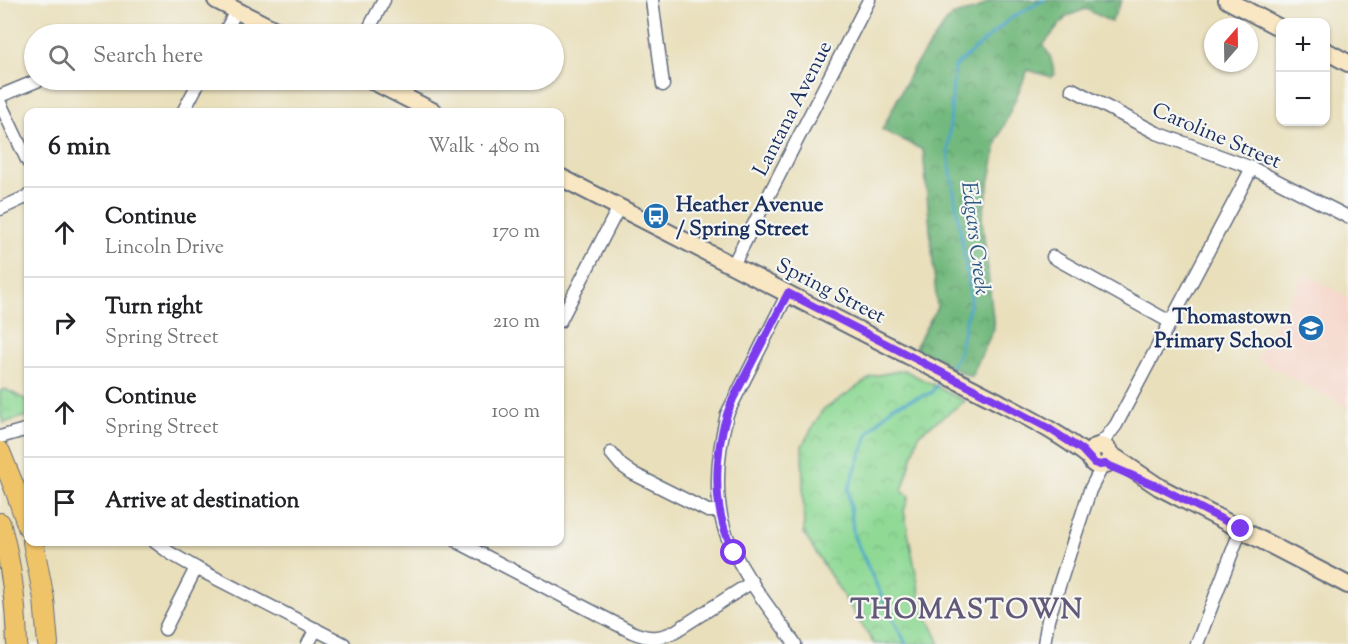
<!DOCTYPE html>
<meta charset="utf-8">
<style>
body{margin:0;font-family:"Sorts Mill Goudy",serif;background:#f2f2f2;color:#202124}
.controls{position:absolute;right:18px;top:18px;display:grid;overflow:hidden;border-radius:12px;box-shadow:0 2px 4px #0004}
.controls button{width:54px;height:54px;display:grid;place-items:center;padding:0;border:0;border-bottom:2px solid #e0e0e0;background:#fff;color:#202124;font:30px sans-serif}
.compass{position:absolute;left:1204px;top:18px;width:54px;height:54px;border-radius:50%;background:#fff;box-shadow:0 2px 4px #0004;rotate:20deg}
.stop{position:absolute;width:18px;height:18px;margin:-14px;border:4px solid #7c3aed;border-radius:50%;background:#fff}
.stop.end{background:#7c3aed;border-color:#fff;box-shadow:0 2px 6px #0008}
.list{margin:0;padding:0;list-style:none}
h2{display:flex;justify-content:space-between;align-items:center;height:78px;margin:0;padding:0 24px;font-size:26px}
h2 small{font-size:20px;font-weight:400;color:#757577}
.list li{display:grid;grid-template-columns:39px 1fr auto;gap:18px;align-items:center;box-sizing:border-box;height:90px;padding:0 24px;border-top:2px solid #e0e0e0}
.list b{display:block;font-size:22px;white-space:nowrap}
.list p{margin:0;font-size:20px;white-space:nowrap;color:#757577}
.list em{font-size:20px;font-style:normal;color:#757577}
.icon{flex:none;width:33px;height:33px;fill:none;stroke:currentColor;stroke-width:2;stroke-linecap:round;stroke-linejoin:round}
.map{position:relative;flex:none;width:1348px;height:644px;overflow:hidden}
.search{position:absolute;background:#fff;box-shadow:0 2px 4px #0004;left:24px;top:24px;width:540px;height:66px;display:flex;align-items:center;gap:15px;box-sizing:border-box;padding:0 21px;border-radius:33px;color:#757577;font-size:22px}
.panel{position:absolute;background:#fff;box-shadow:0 2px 4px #0004;left:24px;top:108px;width:540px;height:438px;border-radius:12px}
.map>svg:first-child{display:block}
</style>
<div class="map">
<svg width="1348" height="644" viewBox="0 0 1348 644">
<defs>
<pattern id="forest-crowns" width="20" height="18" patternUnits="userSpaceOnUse" patternTransform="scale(1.5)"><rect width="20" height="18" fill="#73b97e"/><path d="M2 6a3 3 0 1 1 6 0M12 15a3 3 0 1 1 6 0" fill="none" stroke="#5e976a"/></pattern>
<pattern id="park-crowns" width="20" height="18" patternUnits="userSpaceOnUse" patternTransform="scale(1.5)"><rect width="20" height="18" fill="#8fd995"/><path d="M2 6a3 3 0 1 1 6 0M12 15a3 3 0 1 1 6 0" fill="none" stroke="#7bbb83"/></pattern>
</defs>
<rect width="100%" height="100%" fill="#f6f6f2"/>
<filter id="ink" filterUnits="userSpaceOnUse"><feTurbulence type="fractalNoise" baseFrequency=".0167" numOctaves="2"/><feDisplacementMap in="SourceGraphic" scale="12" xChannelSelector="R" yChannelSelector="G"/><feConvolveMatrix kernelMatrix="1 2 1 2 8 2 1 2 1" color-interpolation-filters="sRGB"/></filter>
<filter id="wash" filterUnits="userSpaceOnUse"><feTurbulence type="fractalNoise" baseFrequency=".008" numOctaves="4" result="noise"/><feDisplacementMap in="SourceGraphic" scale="24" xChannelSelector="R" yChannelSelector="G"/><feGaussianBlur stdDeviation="1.35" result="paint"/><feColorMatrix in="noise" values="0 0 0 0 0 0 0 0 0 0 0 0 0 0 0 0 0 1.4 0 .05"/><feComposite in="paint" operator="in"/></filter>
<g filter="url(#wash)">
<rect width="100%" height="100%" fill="#e9dfbb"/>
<polygon fill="#f6d2c5" points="1304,274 1348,297 1348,407 1256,359"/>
<polygon fill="url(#forest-crowns)" stroke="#47746e" stroke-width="1.5" points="991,0 1122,0 1111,22 1086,9 1067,16 1043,45 1050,56 1055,74 1051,77 1028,70 998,139 982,219 994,328 971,377 915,348 937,307 923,150 882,130 913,68 951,16 977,9"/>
<g fill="url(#park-crowns)" stroke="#55847a" stroke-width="1.5">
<polygon points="904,370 965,401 919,434 902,491 909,496 904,511 922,605 940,644 874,644 804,534 802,446 822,411 873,376"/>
<polygon points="5,389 28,401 28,417 22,417 4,423 0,414 0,391"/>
</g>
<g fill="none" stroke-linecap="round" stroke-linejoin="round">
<g stroke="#4da6ca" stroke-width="3">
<polyline points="949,369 958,356 971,298 948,153 954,67 1011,18 1044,0"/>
<polyline points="906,644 884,601 854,537 848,490 869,432 893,406 931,393 942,379"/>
</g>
</g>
</g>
<g filter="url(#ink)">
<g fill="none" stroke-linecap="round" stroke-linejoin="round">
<defs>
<g id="street">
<polyline points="652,0 663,85"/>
<polyline points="224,34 236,11"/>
<polyline points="366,34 384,0"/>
<polyline points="1072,89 1157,133 1252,168 1348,217"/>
<polyline points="0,96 39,80"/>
<polyline points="0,103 28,162"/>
<polyline points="183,112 200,80"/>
<polyline points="0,209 28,196"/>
<polyline points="1053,257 1170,322"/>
<polyline points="733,265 869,0"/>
<path d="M788 293 727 414C718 451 713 494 725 531 739 572 771 609 795 644"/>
<polyline points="560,321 619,207"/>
<polyline points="0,437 28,429"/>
<polyline points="1097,446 1106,438 1116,425 1252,168"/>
<polyline points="611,453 621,465 632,473 708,511 720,511"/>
<polyline points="155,542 170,553 196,568 344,644"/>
<path d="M458 542 632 632C648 639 658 639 674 632L752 582"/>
<polyline points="165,629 196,568"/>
<polyline points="308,644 316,629"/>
<polyline points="1044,644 1048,620 1090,490 1103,465"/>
<polyline points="1197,644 1241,529"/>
</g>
<g id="secondary">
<polyline points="216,0 283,34"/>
<polyline points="1227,0 1280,28"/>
<polyline points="1326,51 1348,63"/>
<polyline points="371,80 434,112"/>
<path d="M560 177 993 399C1027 417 1062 434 1092 459"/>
<circle cx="1100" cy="456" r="10"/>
<polyline points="1110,454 1159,487 1348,585"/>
</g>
<g id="primary">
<polyline points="0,452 15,489 28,527"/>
<path d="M0 523C11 562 16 604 17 644"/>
<polyline points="33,542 44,599 48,644"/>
</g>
</defs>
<use href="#street" stroke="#636d7f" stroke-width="15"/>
<use href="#secondary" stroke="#636d7f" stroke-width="20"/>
<use href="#primary" stroke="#636d7f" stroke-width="22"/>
<use href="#street" stroke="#fff" stroke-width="12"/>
<use href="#secondary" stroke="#f9e7c3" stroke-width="16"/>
<use href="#primary" stroke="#efc469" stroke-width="20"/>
</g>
</g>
<g fill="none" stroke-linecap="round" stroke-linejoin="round" filter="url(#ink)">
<path stroke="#7c3aed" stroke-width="8" d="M734 553C731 546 728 539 725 531 712 492 716 436 733 399L788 293 993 399 1048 428 1082 450 1094 463 1100 465 1105 464 1159 487 1241 529"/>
</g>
<defs>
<symbol id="bus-disc" viewBox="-11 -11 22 22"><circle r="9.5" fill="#1f6fb2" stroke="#f6f6f2"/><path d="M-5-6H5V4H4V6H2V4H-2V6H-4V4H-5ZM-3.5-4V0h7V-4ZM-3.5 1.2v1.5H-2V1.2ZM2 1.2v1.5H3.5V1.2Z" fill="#fff"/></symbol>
<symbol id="school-disc" viewBox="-11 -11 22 22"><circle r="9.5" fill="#1f6fb2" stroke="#f6f6f2"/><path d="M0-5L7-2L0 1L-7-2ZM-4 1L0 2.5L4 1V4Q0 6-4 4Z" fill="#fff"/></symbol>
</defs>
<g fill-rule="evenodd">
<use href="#bus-disc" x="641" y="201" width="30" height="30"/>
<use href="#school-disc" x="1296" y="313" width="30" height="30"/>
</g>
<g text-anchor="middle" stroke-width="4.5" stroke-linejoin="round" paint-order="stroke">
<g font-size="21" fill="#1b2f5e" stroke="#f6f6f2">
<text transform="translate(792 108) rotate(-63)" y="7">Lantana Avenue</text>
<text transform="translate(1217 135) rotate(23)" y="7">Caroline Street</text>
<text transform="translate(831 290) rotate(27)" y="7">Spring Street</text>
</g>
<g font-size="21" font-weight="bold" fill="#1b2f5e" stroke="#f6f6f2" text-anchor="start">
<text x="676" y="211">Heather Avenue<tspan x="676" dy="24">/ Spring Street</tspan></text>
<text x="1292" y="323" text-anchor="end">Thomastown<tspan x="1292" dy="24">Primary School</tspan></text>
</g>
<g font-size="22" font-style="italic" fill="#2c5984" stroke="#f6f6f2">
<text transform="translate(977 238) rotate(83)" y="8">Edgars Creek</text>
</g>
<g font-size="27" font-weight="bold" letter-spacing="1.5" fill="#615977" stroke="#f6f6f2">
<text x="967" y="618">THOMASTOWN</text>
</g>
</g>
</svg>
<div class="controls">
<button>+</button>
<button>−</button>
</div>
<svg class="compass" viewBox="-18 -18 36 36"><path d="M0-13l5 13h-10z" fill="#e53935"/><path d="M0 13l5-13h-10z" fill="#757577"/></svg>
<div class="stop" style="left:734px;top:553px"></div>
<div class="stop end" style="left:1241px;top:529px"></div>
<div class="search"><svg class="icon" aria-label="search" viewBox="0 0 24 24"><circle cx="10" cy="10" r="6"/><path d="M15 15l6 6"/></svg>Search here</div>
<section class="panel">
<h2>6 min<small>Walk · 480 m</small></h2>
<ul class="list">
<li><svg class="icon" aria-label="ahead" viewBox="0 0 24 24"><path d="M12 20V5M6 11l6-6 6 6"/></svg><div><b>Continue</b><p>Lincoln Drive</p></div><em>170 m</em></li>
<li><svg class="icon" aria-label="right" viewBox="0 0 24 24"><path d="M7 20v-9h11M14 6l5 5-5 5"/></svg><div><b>Turn right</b><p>Spring Street</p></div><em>210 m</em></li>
<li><svg class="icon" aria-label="ahead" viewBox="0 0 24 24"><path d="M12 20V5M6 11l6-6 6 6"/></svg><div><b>Continue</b><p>Spring Street</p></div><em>100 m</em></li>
<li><svg class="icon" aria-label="arrive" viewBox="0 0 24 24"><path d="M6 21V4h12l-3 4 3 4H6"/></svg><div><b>Arrive at destination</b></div></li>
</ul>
</section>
</div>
